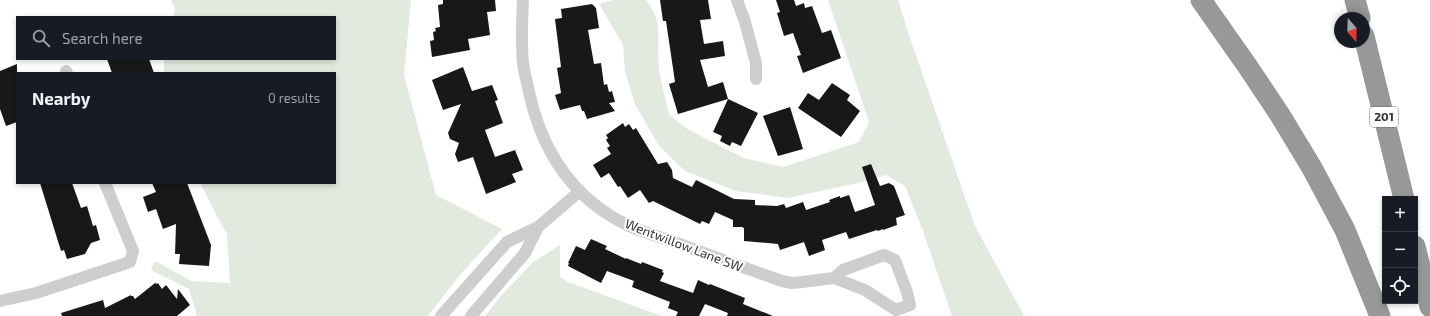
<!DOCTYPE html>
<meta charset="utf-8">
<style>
body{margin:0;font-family:"Exo 2",sans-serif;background:#242831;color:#f1f3f6}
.controls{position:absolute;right:12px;bottom:12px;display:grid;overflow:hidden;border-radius:0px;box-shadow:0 2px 6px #0003}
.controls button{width:36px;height:36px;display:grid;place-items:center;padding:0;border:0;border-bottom:1px solid #363941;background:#171b24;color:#f1f3f6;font:20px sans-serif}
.compass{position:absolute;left:1334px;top:12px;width:36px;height:36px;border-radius:50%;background:#171b24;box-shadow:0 2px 6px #0003;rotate:161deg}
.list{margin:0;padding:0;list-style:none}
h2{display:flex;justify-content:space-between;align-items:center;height:52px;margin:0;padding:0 16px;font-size:17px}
h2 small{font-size:13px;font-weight:400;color:#9ea1a6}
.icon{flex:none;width:22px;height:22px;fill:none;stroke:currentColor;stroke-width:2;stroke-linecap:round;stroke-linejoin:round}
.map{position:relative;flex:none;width:1430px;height:316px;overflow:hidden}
.search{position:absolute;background:#171b24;box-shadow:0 2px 6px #0003;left:16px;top:16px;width:320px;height:44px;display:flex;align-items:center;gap:10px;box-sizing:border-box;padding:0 14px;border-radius:0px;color:#9ea1a6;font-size:15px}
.panel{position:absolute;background:#171b24;box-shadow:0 2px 6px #0003;left:16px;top:72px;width:320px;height:112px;border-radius:0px}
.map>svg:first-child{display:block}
</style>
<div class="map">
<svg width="1430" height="316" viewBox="0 0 1430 316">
<rect width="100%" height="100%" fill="#fff"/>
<g fill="#e2e9de">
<polygon points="171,0 411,0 404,75 436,195 502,229 459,276 428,316 197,316 189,289 151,270 155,261 192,281 230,283 227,235 200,183 335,183 335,73 164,73 164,59 335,59 335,17 173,17 175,9"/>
<path d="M613 0H646C665 25 656 41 659 69 661 84 666 99 669 115L689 130 744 158 783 167 859 142 869 122 828 0H898L910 38 975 226 1024 316H952L923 231 905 186 886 175 858 183 788 198 736 191 685 171 659 146 635 104 625 72 623 45 599 4Z"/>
<polygon points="560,245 560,277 568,282 662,316 485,316 499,298 533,262"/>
</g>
<g fill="#181818">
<polygon points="443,0 495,0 496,11 487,12 490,35 468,39 470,50 432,57 430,41 434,40 433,32 436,31 435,28 440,27 438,5 443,4"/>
<polygon points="660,0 708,0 711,19 700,20 704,44 723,41 725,56 700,60 708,87 723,82 728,99 758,113 741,146 732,142 730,146 720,141 722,136 713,132 728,99 678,114 669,84 675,82 666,21 663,21"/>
<polygon points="776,0 794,0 796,6 804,3 805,8 812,6 822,33 831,30 841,58 803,73 797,56 801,55 793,33 784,36 777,13 780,12"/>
<polygon points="592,4 596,8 599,28 588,30 594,64 601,63 604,85 607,84 609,92 612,91 615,102 609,103 615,111 587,119 584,111 582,111 580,105 560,110 555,95 561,93 557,68 561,67 555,19 562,18 561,9"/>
<polygon points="107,59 149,59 154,73 112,73"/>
<polygon points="17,64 17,122 6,126 0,109 0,71"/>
<polygon points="463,67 472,91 492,85 498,100 495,101 503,123 485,130 495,157 515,150 523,170 512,174 516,182 486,194 473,157 458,162 455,154 459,143 450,139 448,133 461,104 443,110 432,80"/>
<polygon points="832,83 850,95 847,100 860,111 841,137 798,108 808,93 819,100"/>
<polygon points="790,107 803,149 778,156 763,116"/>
<polygon points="623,123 625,127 629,124 633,130 636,128 658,164 667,162 672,170 673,178 692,187 696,180 734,199 755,200 755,205 777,206 784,204 786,208 803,202 806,210 830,202 829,200 840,196 840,198 849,195 855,212 875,205 862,167 871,164 880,186 889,183 894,186 905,215 896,218 897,225 883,230 883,229 878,231 877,230 849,239 846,232 822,240 825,250 809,256 804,242 780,250 778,244 744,241 744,228 743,228 743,227 733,227 733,220 715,212 709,224 702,221 700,224 653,201 649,203 640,190 628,198 620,186 618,187 609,173 601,178 593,165 611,154 607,148 610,146 606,140 608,138 606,135"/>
<polygon points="40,183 72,183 81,208 87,206 93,226 96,225 100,240 91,243 85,254 67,259 64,250 61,251"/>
<polygon points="152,183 187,183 211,245 209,266 179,264 180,254 175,254 176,224 163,229 156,209 148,212 143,197 156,192"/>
<polygon points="591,239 607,246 605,249 626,259 626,258 641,264 642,262 663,270 662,272 664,273 660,281 693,293 698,280 709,285 710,284 745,298 743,304 773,316 727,316 728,313 705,304 699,316 676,316 678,312 668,308 670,302 632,287 634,281 607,271 601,283 568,266 569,263 568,263 576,246 585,250"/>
<polygon points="155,283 157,284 158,283 162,289 166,285 177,299 178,289 190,305 177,316 62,316 61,313 103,300 105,308 131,295 131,296 133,296 135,299"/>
</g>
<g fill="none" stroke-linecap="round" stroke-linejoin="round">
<g stroke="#cecece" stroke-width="12">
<path d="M523 0C522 21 521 42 523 63 524 71 526 79 528 87 540 148 571 198 629 226 645 233 663 238 680 244 714 257 748 269 782 281L792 283 802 282 834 278 865 290 896 310 910 305 907 292 895 260 884 255 843 270 834 278"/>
<polyline points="737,0 745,22 756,63 756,79"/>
<polyline points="66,71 67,73"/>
<polyline points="0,301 36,293 130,262 133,251 105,183"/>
<polyline points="441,316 507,242 538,227 580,191"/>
<polyline points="471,316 525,253 538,227"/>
</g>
<g stroke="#989898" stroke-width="21">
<polyline points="1201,0 1248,67 1280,115 1312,168 1345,230 1380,316"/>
<polyline points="1355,0 1360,18"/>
<polyline points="1364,36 1404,199"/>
<polyline points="1415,246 1430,307"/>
</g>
</g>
<g text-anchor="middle" stroke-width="4" stroke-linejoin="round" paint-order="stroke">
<rect fill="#fff" stroke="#6f6f6f" stroke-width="1" x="1370" y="107" width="28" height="20" rx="3"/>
<g font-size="12" font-weight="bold" fill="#313131">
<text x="1384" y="121">201</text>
</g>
<g font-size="13" fill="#313131" stroke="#fff">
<text transform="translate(684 245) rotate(21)" y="5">Wentwillow Lane SW</text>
</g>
</g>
</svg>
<div class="controls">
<button>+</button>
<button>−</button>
<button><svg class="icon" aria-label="locate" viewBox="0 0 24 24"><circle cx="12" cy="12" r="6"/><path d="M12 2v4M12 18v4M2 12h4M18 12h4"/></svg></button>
</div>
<svg class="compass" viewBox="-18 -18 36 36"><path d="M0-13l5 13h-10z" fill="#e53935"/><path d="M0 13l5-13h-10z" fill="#9ea1a6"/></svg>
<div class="search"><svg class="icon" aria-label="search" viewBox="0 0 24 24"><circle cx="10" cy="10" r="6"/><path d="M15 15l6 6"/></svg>Search here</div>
<section class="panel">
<h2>Nearby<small>0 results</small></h2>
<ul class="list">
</ul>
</section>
</div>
